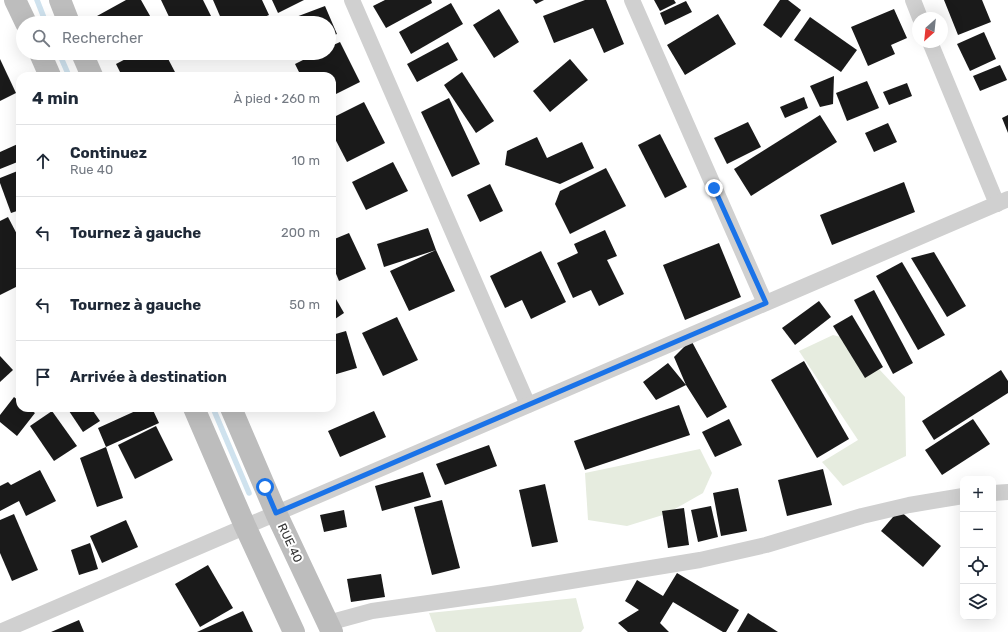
<!DOCTYPE html>
<html lang="fr">
<meta charset="utf-8">
<style>
body{margin:0;font-family:Rubik,sans-serif;background:#f6f6f7;color:#1f2937}
.controls{position:absolute;right:12px;bottom:12px;display:grid;overflow:hidden;border-radius:8px;box-shadow:0 4px 16px #0002}
.controls button{width:36px;height:36px;display:grid;place-items:center;padding:0;border:0;border-bottom:1px solid #e0e1e3;background:#fff;color:#1f2937;font:20px sans-serif}
.compass{position:absolute;left:912px;top:12px;width:36px;height:36px;border-radius:50%;background:#fff;box-shadow:0 4px 16px #0002;rotate:207deg}
.stop{position:absolute;width:12px;height:12px;margin:-9px;border:3px solid #1a73e8;border-radius:50%;background:#fff}
.stop.end{background:#1a73e8;border-color:#fff;box-shadow:0 1px 4px #0008}
.list{margin:0;padding:0;list-style:none}
h2{display:flex;justify-content:space-between;align-items:center;height:52px;margin:0;padding:0 16px;font-size:17px}
h2 small{font-size:13px;font-weight:400;color:#747a83}
.list li{display:grid;grid-template-columns:26px 1fr auto;gap:12px;align-items:center;box-sizing:border-box;height:72px;padding:0 16px;border-top:1px solid #e0e1e3}
.list b{display:block;font-size:15px;white-space:nowrap}
.list p{margin:0;font-size:13px;white-space:nowrap;color:#747a83}
.list em{font-size:13px;font-style:normal;color:#747a83}
.icon{flex:none;width:22px;height:22px;fill:none;stroke:currentColor;stroke-width:2;stroke-linecap:round;stroke-linejoin:round}
.map{position:relative;flex:none;width:1008px;height:632px;overflow:hidden}
.search{position:absolute;background:#fff;box-shadow:0 4px 16px #0002;left:16px;top:16px;width:320px;height:44px;display:flex;align-items:center;gap:10px;box-sizing:border-box;padding:0 14px;border-radius:22px;color:#747a83;font-size:15px}
.panel{position:absolute;background:#fff;box-shadow:0 4px 16px #0002;left:16px;top:72px;width:320px;height:340px;border-radius:12px}
.map>svg:first-child{display:block}
</style>
<div class="map">
<svg width="1008" height="632" viewBox="0 0 1008 632">
<rect width="100%" height="100%" fill="#fff"/>
<g fill="#e6ecdf">
<polygon points="833,335 852,340 905,397 906,456 843,486 822,462 858,440 799,351"/>
<polygon points="700,449 712,473 703,493 666,514 627,526 588,520 585,473"/>
<polygon points="576,598 584,628 581,632 436,632 429,613"/>
</g>
<g fill="none" stroke-linecap="round" stroke-linejoin="round">
<g stroke="#cfe2ee" stroke-width="5.5">
<polyline points="37,0 46,23"/>
<polyline points="59,53 69,76"/>
<polyline points="213,408 249,493"/>
</g>
</g>
<g fill="#1a1a1a">
<polygon points="126,0 141,0 154,23 101,23 97,16"/>
<polygon points="161,0 203,0 214,22 211,23 172,23"/>
<polygon points="213,0 262,0 269,15 251,23 223,23"/>
<polygon points="272,0 304,0 278,13"/>
<polygon points="385,0 431,0 432,3 386,28 373,6"/>
<polygon points="533,0 544,0 536,4"/>
<polygon points="585,0 606,0 624,44 604,53 593,28 554,43 543,16"/>
<polygon points="654,0 674,0 676,3 660,11"/>
<polygon points="780,0 788,0 801,10 781,38 763,25"/>
<polygon points="944,0 982,0 991,22 958,35"/>
<polygon points="686,1 692,12 665,25 660,13"/>
<polygon points="451,3 463,24 411,54 399,32"/>
<polygon points="325,6 337,34 329,37 329,23 280,23"/>
<polygon points="499,9 519,42 494,58 473,25"/>
<polygon points="894,9 907,38 891,45 895,54 868,66 851,27"/>
<polygon points="718,14 736,44 685,75 667,45"/>
<polygon points="810,17 857,50 841,72 794,40"/>
<polygon points="984,32 996,59 970,71 957,44"/>
<polygon points="340,42 360,82 332,96 332,76 301,76 295,64 317,53 329,53 329,47"/>
<polygon points="448,42 458,60 417,82 407,64"/>
<polygon points="137,53 165,53 176,74 172,76 122,76 116,64"/>
<polygon points="0,59 16,93 0,101"/>
<polygon points="570,59 588,80 550,112 533,91"/>
<polygon points="1000,65 1007,80 980,91 973,76"/>
<polygon points="462,72 494,121 476,133 444,85"/>
<polygon points="834,76 833,104 820,107 810,86"/>
<polygon points="867,81 879,108 847,121 836,93"/>
<polygon points="907,83 912,96 889,105 883,92"/>
<polygon points="804,97 808,108 785,118 780,107"/>
<polygon points="449,98 480,164 452,177 421,112"/>
<polygon points="364,102 385,143 347,162 332,133 332,118"/>
<polygon points="820,115 837,142 751,196 734,169"/>
<polygon points="1008,115 1008,133 1002,118"/>
<polygon points="748,122 761,147 727,164 714,138"/>
<polygon points="888,123 897,142 874,152 865,133"/>
<polygon points="660,134 687,187 665,198 638,145"/>
<polygon points="537,137 547,158 582,142 594,168 560,184 505,165 507,151"/>
<polygon points="20,143 20,161 0,169 0,152"/>
<polygon points="393,162 408,191 366,210 352,182"/>
<polygon points="606,168 626,206 570,234 555,204 560,191"/>
<polygon points="20,170 20,210 11,213 0,183 0,178"/>
<polygon points="904,182 915,212 832,245 820,215"/>
<polygon points="490,184 503,211 480,222 467,195"/>
<polygon points="8,217 20,240 20,285 0,295 0,221"/>
<polygon points="428,228 436,250 455,291 409,311 390,271 436,250 384,267 377,244"/>
<polygon points="605,230 617,256 607,260 624,294 599,306 591,290 573,298 557,263 578,253 574,244"/>
<polygon points="349,233 366,269 339,281 332,264 332,240"/>
<polygon points="719,243 741,297 685,320 663,265"/>
<polygon points="541,251 566,302 531,319 522,300 505,308 490,276"/>
<polygon points="934,252 966,306 947,317 911,258"/>
<polygon points="902,262 945,335 918,350 876,276"/>
<polygon points="874,290 913,363 893,374 854,300"/>
<polygon points="332,292 344,313 332,321"/>
<polygon points="819,301 831,317 795,345 782,328"/>
<polygon points="852,315 883,367 865,378 833,326"/>
<polygon points="397,317 418,360 383,376 362,333"/>
<polygon points="346,331 357,368 333,375 332,335"/>
<polygon points="691,340 727,407 707,418 686,385 656,400 643,382 668,363 686,385 674,357"/>
<polygon points="0,356 13,370 0,382"/>
<polygon points="804,361 849,439 817,458 771,380"/>
<polygon points="1001,370 1008,381 1008,393 934,440 922,421"/>
<polygon points="14,397 20,402 20,408 28,408 35,413 17,436 0,422 0,415"/>
<polygon points="679,405 690,435 585,470 574,441"/>
<polygon points="67,408 91,408 100,421 83,432"/>
<polygon points="142,408 152,408 159,423 106,447 123,498 97,507 80,458 106,447 98,428"/>
<polygon points="52,411 77,446 54,461 30,426"/>
<polygon points="374,411 386,437 340,457 328,431"/>
<polygon points="729,419 742,445 715,457 702,432"/>
<polygon points="973,419 990,444 942,475 925,450"/>
<polygon points="156,426 173,460 135,479 118,445"/>
<polygon points="489,445 497,466 445,485 436,464"/>
<polygon points="823,469 832,505 787,516 778,480"/>
<polygon points="40,470 56,501 26,516 19,501 0,511 0,486 8,482 11,485"/>
<polygon points="423,472 431,497 382,511 375,486"/>
<polygon points="545,484 558,542 532,547 519,490"/>
<polygon points="738,488 747,531 721,536 713,493"/>
<polygon points="442,500 460,568 432,575 414,507"/>
<polygon points="711,506 718,537 698,542 691,510"/>
<polygon points="684,508 689,545 668,548 662,511"/>
<polygon points="344,510 347,527 324,532 320,515"/>
<polygon points="899,510 941,546 923,567 881,531"/>
<polygon points="14,514 38,570 12,581 0,553 0,520"/>
<polygon points="126,520 138,547 102,563 90,536"/>
<polygon points="90,543 98,569 79,575 71,550"/>
<polygon points="208,565 233,608 200,627 175,584"/>
<polygon points="677,573 739,610 726,632 723,632 673,602 660,623 669,632 628,632 618,623 639,610 625,601 637,580 663,596"/>
<polygon points="381,574 385,597 351,602 347,579"/>
<polygon points="243,611 253,632 197,632"/>
<polygon points="748,613 778,632 737,632"/>
<polygon points="79,620 84,632 51,632"/>
</g>
<g fill="none" stroke-linecap="round" stroke-linejoin="round">
<g stroke="#d0d0d0" stroke-width="16">
<polyline points="352,0 528,405"/>
<polyline points="632,0 765,303"/>
<polyline points="913,0 920,18"/>
<polyline points="930,42 997,204"/>
<polyline points="993,493 1008,492"/>
<polyline points="328,623 372,611 492,594 700,560 766,545 862,516 909,505 963,496"/>
<polyline points="0,632 1008,199"/>
</g>
<g stroke="#bdbdbd" stroke-width="22">
<polyline points="15,0 26,23"/>
<polyline points="60,0 69,23"/>
<polyline points="40,53 50,76"/>
<polyline points="82,53 92,76"/>
<polyline points="194,408 245,526 294,632"/>
<polyline points="231,408 276,513 332,632"/>
</g>
</g>
<g fill="none" stroke-linecap="round" stroke-linejoin="round">
<polyline stroke="#1a73e8" stroke-width="5" points="265,487 276,513 766,303 714,188"/>
</g>
<g text-anchor="middle" stroke-width="4" stroke-linejoin="round" paint-order="stroke">
<g font-size="12" fill="#333" stroke="#fff">
<text transform="translate(290 543) rotate(65)" y="4">RUE 40</text>
</g>
</g>
</svg>
<div class="controls">
<button>+</button>
<button>−</button>
<button><svg class="icon" aria-label="locate" viewBox="0 0 24 24"><circle cx="12" cy="12" r="6"/><path d="M12 2v4M12 18v4M2 12h4M18 12h4"/></svg></button>
<button><svg class="icon" aria-label="layers" viewBox="0 0 24 24"><path d="M12 4l9 5-9 5-9-5zM3 14l9 5 9-5"/></svg></button>
</div>
<svg class="compass" viewBox="-18 -18 36 36"><path d="M0-13l5 13h-10z" fill="#e53935"/><path d="M0 13l5-13h-10z" fill="#747a83"/></svg>
<div class="stop" style="left:265px;top:487px"></div>
<div class="stop end" style="left:714px;top:188px"></div>
<div class="search"><svg class="icon" aria-label="search" viewBox="0 0 24 24"><circle cx="10" cy="10" r="6"/><path d="M15 15l6 6"/></svg>Rechercher</div>
<section class="panel">
<h2>4 min<small>À pied · 260 m</small></h2>
<ul class="list">
<li><svg class="icon" aria-label="ahead" viewBox="0 0 24 24"><path d="M12 20V5M6 11l6-6 6 6"/></svg><div><b>Continuez</b><p>Rue 40</p></div><em>10 m</em></li>
<li><svg class="icon" aria-label="left" viewBox="0 0 24 24"><path d="M17 20v-9H6M10 6l-5 5 5 5"/></svg><div><b>Tournez à gauche</b></div><em>200 m</em></li>
<li><svg class="icon" aria-label="left" viewBox="0 0 24 24"><path d="M17 20v-9H6M10 6l-5 5 5 5"/></svg><div><b>Tournez à gauche</b></div><em>50 m</em></li>
<li><svg class="icon" aria-label="arrive" viewBox="0 0 24 24"><path d="M6 21V4h12l-3 4 3 4H6"/></svg><div><b>Arrivée à destination</b></div></li>
</ul>
</section>
</div>
